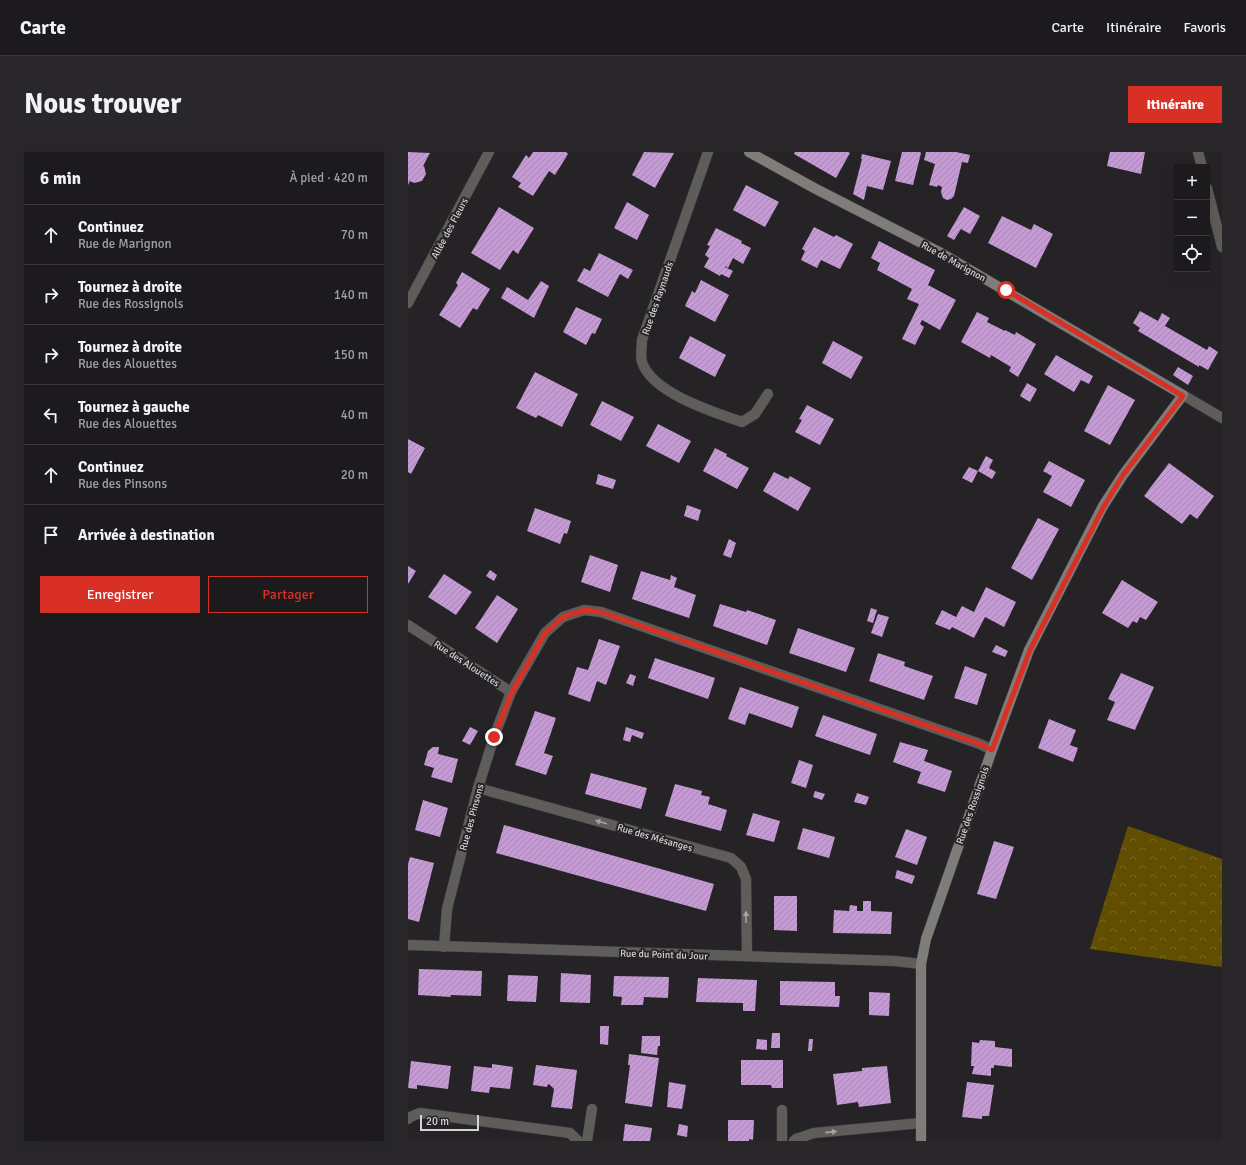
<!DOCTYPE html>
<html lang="fr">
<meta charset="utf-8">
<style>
body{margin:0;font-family:Signika,sans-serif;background:#29272a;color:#f1f3f6}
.controls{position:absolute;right:12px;top:12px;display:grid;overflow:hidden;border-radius:0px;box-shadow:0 4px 16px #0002}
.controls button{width:36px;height:36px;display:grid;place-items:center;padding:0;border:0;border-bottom:1px solid #3a383b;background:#1c1a1d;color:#f1f3f6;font:20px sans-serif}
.scale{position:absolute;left:12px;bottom:10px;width:59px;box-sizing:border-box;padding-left:4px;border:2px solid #d4d2d5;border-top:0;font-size:11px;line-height:14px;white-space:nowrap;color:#d4d2d5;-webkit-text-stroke:3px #262327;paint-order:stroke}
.stop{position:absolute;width:12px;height:12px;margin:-9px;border:3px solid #d93025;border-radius:50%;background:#fff}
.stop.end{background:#d93025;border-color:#fff;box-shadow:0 1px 4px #0008}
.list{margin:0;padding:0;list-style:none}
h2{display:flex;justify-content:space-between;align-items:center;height:52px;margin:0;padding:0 16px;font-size:17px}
h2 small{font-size:13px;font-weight:400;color:#a0a1a4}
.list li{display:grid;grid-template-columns:26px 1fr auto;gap:12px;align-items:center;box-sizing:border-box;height:60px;padding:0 16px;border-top:1px solid #3a383b}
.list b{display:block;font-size:15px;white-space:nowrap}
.list p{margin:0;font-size:13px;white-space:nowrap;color:#a0a1a4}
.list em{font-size:13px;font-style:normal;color:#a0a1a4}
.actions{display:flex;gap:8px;padding:12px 16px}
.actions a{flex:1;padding:9px 0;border:1px solid #d93025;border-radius:0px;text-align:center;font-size:14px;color:#d93025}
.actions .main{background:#d93025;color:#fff}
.icon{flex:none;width:22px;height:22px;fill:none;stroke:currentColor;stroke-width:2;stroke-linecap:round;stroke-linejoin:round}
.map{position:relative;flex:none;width:814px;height:989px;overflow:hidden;border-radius:0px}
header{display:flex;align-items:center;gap:24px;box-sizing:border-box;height:56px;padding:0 20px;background:#1c1a1d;border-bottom:1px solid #3a383b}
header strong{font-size:19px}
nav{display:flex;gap:22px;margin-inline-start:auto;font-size:14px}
.intro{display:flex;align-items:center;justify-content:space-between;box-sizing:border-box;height:96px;padding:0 24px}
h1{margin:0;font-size:28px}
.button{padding:10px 18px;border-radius:0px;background:#d93025;color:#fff;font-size:14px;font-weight:700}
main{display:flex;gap:24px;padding:0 24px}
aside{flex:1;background:#1c1a1d;border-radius:0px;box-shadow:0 4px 16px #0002}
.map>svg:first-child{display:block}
</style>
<header>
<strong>Carte</strong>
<nav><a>Carte</a><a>Itinéraire</a><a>Favoris</a></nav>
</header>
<div class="intro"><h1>Nous trouver</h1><a class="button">Itinéraire</a></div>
<main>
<aside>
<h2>6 min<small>À pied · 420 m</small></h2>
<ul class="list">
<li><svg class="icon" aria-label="ahead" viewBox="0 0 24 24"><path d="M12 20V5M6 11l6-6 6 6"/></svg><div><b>Continuez</b><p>Rue de Marignon</p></div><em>70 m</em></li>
<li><svg class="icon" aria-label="right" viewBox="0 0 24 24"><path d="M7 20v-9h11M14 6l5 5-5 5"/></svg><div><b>Tournez à droite</b><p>Rue des Rossignols</p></div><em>140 m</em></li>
<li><svg class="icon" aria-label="right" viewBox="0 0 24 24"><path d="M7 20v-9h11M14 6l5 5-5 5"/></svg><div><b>Tournez à droite</b><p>Rue des Alouettes</p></div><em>150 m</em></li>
<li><svg class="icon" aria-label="left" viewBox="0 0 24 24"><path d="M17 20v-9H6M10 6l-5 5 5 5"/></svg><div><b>Tournez à gauche</b><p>Rue des Alouettes</p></div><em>40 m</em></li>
<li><svg class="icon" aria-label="ahead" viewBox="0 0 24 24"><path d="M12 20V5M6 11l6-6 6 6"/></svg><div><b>Continuez</b><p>Rue des Pinsons</p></div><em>20 m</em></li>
<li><svg class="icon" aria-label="arrive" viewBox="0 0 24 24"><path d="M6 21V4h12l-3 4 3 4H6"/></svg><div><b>Arrivée à destination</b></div></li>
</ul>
<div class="actions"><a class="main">Enregistrer</a><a>Partager</a></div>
</aside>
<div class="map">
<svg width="814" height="989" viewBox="0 0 814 989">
<defs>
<pattern id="forest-crowns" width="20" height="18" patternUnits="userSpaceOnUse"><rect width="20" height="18" fill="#624e00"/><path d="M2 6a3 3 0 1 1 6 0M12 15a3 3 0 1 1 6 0" fill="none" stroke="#786724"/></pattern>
<pattern id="building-hatch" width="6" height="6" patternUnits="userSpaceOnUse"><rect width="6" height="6" fill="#c49cd3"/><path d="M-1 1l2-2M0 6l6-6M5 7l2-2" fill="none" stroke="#a385ae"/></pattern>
</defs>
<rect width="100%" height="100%" fill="#262327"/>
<polygon fill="url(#forest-crowns)" points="720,674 814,707 814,815 682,797"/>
<g fill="url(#building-hatch)">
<polygon points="0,0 22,1 15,14 16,14 18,22 14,29 6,31 2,29 0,33"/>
<polygon points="125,0 158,0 160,2 147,23 141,19 125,44 110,35 113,31 104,25 118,3 121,6"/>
<polygon points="236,0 266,1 247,36 224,23"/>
<polygon points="387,0 440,0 442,1 428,26 386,2"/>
<polygon points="494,0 512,0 513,1 505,33 487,29"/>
<polygon points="518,0 548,0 562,3 560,11 554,10 546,44 543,47 539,48 535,46 533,40 534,35 530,33 529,35 521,33 527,12 516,8"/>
<polygon points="702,0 737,0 733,22 699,14"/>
<polygon points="454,2 483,9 475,38 459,34 456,48 445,42 454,7 453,7"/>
<polygon points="338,33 371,50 357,75 325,58"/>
<polygon points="219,50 241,63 229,88 206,76"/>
<polygon points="91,55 126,76 110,102 105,98 92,118 63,101"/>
<polygon points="556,55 572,64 562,82 553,77 546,88 539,84"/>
<polygon points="594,64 623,78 626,72 645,82 628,116 580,91"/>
<polygon points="406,75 426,85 428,83 445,92 432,117 413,108 409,116 393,108 397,99 394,97"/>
<polygon points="308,76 334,89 333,91 343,96 335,112 325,106 320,116 317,114 317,115 325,119 321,126 313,122 312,124 296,115 301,106 297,103 302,94 299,93"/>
<polygon points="471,89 527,118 520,133 548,148 532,178 514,168 512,172 516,175 507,193 494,187 511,152 499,147 504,137 469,118 472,111 463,106"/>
<polygon points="191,101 225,118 220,127 212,122 200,145 169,129 176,116 182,119"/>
<polygon points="54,120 82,137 69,158 65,156 52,176 31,163 50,133 48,131"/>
<polygon points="293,128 321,143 307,170 277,154 284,139 287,141"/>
<polygon points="133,129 141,134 126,166 93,146 99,135 120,148"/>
<polygon points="168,155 194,167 187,182 184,181 178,193 155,180"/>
<polygon points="732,159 750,169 754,161 762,166 757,174 799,198 801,194 810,200 800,218 791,213 791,215 730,179 732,176 725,171"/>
<polygon points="569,160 581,166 579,170 597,179 597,178 607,183 608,180 628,192 610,225 601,219 603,215 583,203 582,206 553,190"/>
<polygon points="282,184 318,203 307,225 271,206"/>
<polygon points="425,189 455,205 443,227 414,211"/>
<polygon points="648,203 685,224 681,232 673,228 666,240 636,222"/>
<polygon points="770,215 785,224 780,233 765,223"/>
<polygon points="127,220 170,242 154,275 130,263 128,266 108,256"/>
<polygon points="619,231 629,237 622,250 612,244"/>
<polygon points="700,233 727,248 702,293 676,279"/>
<polygon points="194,249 226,265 213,289 182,273"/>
<polygon points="399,253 426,267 412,293 387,280 394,268 391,267"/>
<polygon points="250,272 283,289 271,311 238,294"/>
<polygon points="0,287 17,296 3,322 0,320"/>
<polygon points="307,296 319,302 318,304 341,316 329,337 295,319"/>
<polygon points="578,304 585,308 581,316 588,320 584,327 570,319 564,331 554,326 561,315 570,319"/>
<polygon points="641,309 677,328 663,355 635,340 644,324 635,319"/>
<polygon points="761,311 806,344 789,367 782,362 774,372 736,344"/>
<polygon points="366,320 380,327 382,324 403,336 390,359 355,339"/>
<polygon points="190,322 208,328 205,337 188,332"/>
<polygon points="279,353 293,358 290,369 276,364"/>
<polygon points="127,356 163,369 159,382 156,381 152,392 119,379"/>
<polygon points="630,366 651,377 624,428 603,416"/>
<polygon points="321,387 328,391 323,406 315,403"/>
<polygon points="182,403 210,413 202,440 173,430"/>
<polygon points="0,414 8,419 0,432"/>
<polygon points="82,418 89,423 86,429 78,424"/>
<polygon points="233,419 262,428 263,423 269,426 266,435 288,443 281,466 224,447"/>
<polygon points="36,422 64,440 48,463 20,445"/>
<polygon points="714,428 750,450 738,468 732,465 729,471 725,469 720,476 694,461"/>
<polygon points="578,435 608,450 596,475 577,465 566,486 544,475 542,478 527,472 534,458 548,465 554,454 566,460"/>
<polygon points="89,443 110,457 89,491 67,476"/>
<polygon points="312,452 338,460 339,458 368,468 359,493 305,474"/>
<polygon points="463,456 469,458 465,471 459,469"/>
<polygon points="470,462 481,465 474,485 463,481"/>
<polygon points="390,476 447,496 438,520 381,501"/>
<polygon points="191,487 212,494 198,533 189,529 182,550 160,542 169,515 180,518"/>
<polygon points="588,493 600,499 597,505 584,500"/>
<polygon points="470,501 497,510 496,514 525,524 516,548 461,529"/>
<polygon points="247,506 307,526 300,547 240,526"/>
<polygon points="557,514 579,522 569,553 546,546"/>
<polygon points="713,521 746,535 727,578 699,568 707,550 700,547"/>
<polygon points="222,522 228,524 225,534 218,531"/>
<polygon points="332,535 391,555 384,576 341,561 337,573 320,567"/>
<polygon points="127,559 148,566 136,601 145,604 138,623 107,613"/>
<polygon points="415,563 469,582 462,603 407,584"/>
<polygon points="641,567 668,578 662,593 670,596 665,610 630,596"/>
<polygon points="62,575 70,579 62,593 54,589"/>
<polygon points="218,575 236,581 234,587 224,583 222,590 215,588"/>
<polygon points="492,590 520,598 516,609 544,619 537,640 509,631 513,620 485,610"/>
<polygon points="25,595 31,595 30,602 50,607 44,631 23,625 26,616 16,613 20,599"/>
<polygon points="391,608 405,613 398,636 383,631"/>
<polygon points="183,621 239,636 233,657 177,642"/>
<polygon points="267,632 294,639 293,643 302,645 300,652 319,658 313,679 257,664"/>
<polygon points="407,639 417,642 414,648 405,645"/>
<polygon points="449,641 461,645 458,653 446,650"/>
<polygon points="15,648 40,656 32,685 7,678"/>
<polygon points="345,661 372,669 366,690 338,683"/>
<polygon points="96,673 306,732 298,759 88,701"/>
<polygon points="395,676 427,685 421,706 389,697"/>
<polygon points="498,677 519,685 509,713 487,705"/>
<polygon points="586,689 606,695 588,747 569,742"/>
<polygon points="2,705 26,711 11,770 0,767 0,712"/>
<polygon points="489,718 507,724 504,732 487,726"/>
<polygon points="366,744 389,744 389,779 366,778"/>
<polygon points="455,749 463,749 463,759 484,760 483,782 425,781 426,758 441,759 442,753 449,754 449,759 455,759"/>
<polygon points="11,817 74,819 73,844 42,843 43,845 10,843"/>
<polygon points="153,821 183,823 182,851 152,850"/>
<polygon points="100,823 130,824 128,850 99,849"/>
<polygon points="206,824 261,825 260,846 236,845 235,853 213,853 214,845 205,844"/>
<polygon points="290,826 349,828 347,859 335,859 335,851 288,850"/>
<polygon points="372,829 427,830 427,844 432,844 431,855 372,853"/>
<polygon points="461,840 482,841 481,864 461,863"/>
<polygon points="192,874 201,874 200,893 192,892"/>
<polygon points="364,881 372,881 372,896 363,896"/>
<polygon points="234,884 252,884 252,894 250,894 249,903 233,901"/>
<polygon points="349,887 359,888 359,898 348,897"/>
<polygon points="401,887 405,887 404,899 400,899"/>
<polygon points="572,888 587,889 587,895 604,897 604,915 586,913 586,916 583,916 583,924 564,922 566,914 563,914 564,890 571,891"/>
<polygon points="221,902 251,906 244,955 217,951 222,913 220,913"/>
<polygon points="333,908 375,908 375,936 364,936 363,933 333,933"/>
<polygon points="3,909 43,914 40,937 9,933 9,937 0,936"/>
<polygon points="84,912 105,915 102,937 82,935 81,941 63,939 66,914 84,916"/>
<polygon points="128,913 169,918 164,957 143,955 146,937 142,933 140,932 139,935 125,933"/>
<polygon points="479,914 483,951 451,955 450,950 429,953 425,922 454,919 454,916"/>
<polygon points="261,930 278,933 274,957 259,955"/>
<polygon points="559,930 586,933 581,964 574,964 574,967 554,965"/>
<polygon points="320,968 346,968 345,988 341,987 341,989 320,989"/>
<polygon points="217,972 244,976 242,989 215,989"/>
<polygon points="271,972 280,974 279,985 269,983"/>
</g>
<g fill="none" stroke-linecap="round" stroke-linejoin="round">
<defs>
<g id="street">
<path d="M300 0 234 188C234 195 232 204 234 210 244 241 305 260 334 270L347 262 360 242"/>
<polyline points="790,0 794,15"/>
<polyline points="799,36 814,95"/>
<polyline points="0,151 81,0"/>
<polyline points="775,243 814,266"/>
<polyline points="0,473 103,540 137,481 155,465 176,458 193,460 572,592 584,598"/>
<polyline points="70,636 323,706 333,715 338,727 339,804"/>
<polyline points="0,793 487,809 513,812"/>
<polyline points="36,795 39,757 70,636 86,585 103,540"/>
<polyline points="0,967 2,965 12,961 162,981 170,989"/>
<polyline points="179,989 184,957"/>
<polyline points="374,989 374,958"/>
<polyline points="386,989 388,987 406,981 513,971"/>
</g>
<polyline id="secondary" points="341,0 408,37 533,101 775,243 715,323 695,354 621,498 584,598 518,787 513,812 513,989"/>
</defs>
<use href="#street" stroke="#423f43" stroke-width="11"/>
<use href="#secondary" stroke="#423f43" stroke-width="11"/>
<use href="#street" stroke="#5e5d5a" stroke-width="10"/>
<use href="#secondary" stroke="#7e7d79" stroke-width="10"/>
</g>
<defs><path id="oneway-solid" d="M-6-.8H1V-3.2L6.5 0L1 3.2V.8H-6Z"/></defs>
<g fill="#a5a3a4">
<use href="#oneway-solid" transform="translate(193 670) rotate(-164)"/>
<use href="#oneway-solid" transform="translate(338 765) rotate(-90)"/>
<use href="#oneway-solid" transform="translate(423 980) rotate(-6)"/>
</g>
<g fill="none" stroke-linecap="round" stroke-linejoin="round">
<polyline stroke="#d93025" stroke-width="5" points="86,585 104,540 137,481 155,465 176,458 193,460 572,592 584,598 622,498 696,354 715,323 775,244 598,138"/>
</g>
<g text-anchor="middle" stroke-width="4" stroke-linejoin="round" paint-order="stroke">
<g font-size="10" fill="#d4d2d5" stroke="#262327">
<text transform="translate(41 76) rotate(-62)" y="4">Allée des Fleurs</text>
<text transform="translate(546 109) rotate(29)" y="4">Rue de Marignon</text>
<text transform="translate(249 146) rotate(-71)" y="4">Rue des Raynauds</text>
<text transform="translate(59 511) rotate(33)" y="4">Rue des Alouettes</text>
<text transform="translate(564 653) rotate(-71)" y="4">Rue des Rossignols</text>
<text transform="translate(63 665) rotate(-75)" y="4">Rue des Pinsons</text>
<text transform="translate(247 685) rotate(16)" y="4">Rue des Mésanges</text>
<text transform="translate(256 802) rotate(2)" y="4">Rue du Point du Jour</text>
</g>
</g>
</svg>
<div class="controls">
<button>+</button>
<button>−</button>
<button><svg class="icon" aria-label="locate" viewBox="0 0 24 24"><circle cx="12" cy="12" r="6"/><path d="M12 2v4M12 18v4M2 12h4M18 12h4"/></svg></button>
</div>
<div class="scale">20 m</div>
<div class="stop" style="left:598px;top:138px"></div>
<div class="stop end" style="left:86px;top:585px"></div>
</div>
</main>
